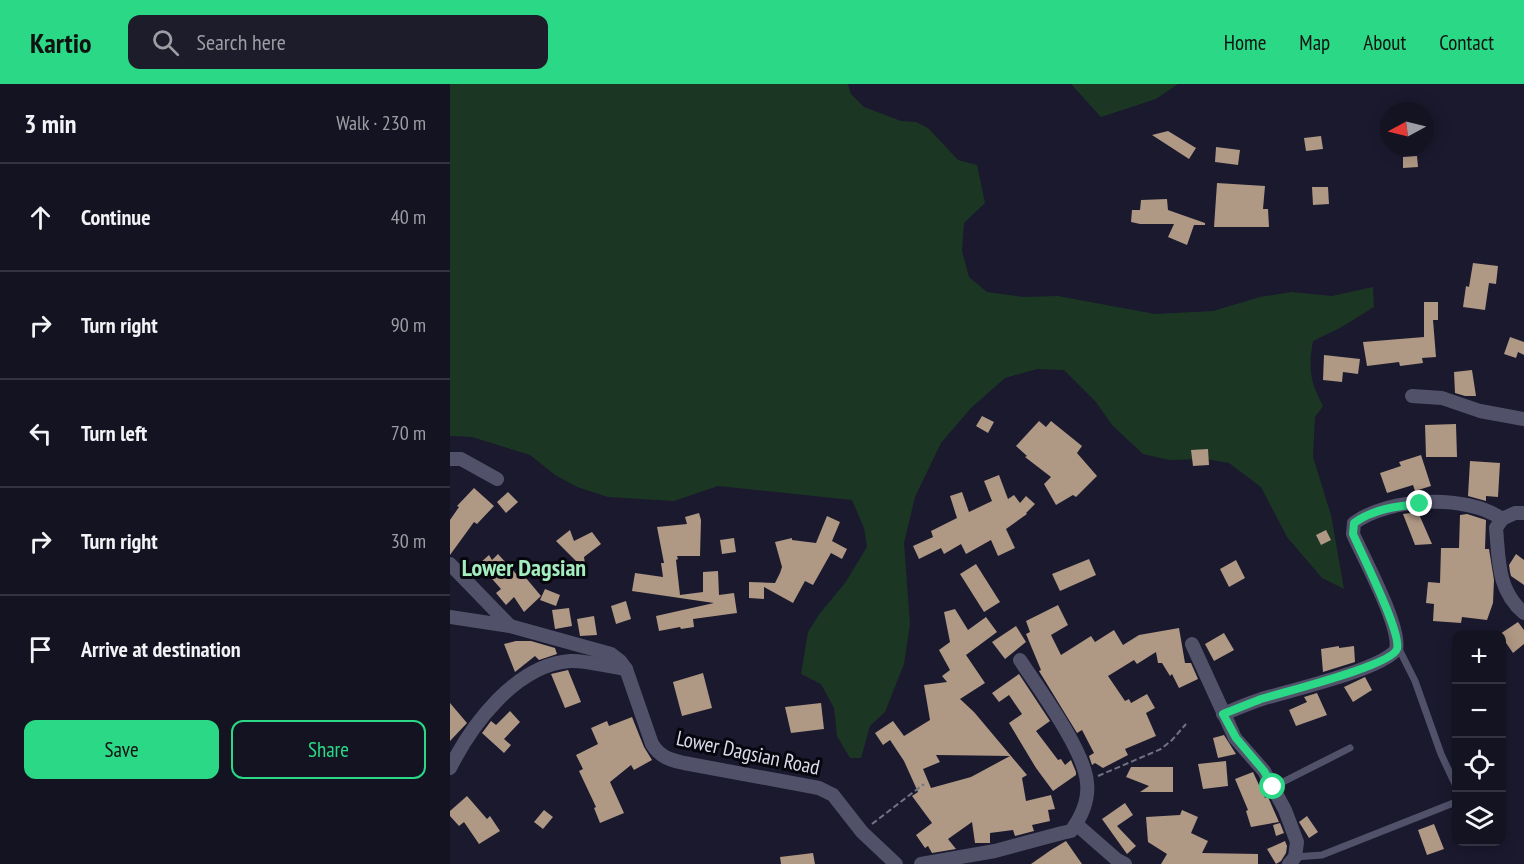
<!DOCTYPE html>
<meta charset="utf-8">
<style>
body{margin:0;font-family:"PT Sans Narrow",sans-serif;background:#1d1c2a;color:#f1f3f6}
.controls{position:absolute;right:18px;bottom:18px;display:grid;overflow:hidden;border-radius:12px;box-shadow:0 3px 15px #0003}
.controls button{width:54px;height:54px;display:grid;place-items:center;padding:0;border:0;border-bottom:2px solid #333240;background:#141322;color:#f1f3f6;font:30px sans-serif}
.compass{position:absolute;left:930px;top:18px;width:54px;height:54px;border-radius:50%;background:#141322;box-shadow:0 3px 15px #0003;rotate:263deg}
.stop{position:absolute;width:18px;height:18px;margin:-14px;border:4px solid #2ad885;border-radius:50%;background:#fff}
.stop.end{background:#2ad885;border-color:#fff;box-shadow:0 2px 6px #0008}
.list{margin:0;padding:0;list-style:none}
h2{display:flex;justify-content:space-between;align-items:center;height:78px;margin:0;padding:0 24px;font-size:26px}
h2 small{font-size:20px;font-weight:400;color:#9d9ea5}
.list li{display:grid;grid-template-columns:39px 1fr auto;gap:18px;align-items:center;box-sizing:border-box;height:108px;padding:0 24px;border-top:2px solid #333240}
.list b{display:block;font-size:22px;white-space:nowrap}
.list em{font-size:20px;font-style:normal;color:#9d9ea5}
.actions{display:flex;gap:12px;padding:18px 24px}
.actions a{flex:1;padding:14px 0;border:2px solid #2ad885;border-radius:12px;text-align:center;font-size:21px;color:#2ad885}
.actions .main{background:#2ad885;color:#111}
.icon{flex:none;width:33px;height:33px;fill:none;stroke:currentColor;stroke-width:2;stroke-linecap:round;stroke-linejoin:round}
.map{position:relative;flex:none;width:1074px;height:780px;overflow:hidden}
header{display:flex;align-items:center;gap:36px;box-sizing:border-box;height:84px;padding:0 30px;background:#2ad885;color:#111}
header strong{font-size:28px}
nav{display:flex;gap:33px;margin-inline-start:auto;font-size:21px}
.search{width:420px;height:54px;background:#1d1c2a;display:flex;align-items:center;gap:15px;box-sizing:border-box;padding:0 21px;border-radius:12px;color:#9d9ea5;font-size:22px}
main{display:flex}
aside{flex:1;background:#141322}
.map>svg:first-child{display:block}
</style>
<header>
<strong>Kartio</strong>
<div class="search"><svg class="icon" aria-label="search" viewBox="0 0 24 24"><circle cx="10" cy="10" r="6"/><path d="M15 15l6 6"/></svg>Search here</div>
<nav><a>Home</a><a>Map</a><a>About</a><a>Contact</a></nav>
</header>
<main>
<aside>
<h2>3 min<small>Walk · 230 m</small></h2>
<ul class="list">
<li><svg class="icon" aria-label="ahead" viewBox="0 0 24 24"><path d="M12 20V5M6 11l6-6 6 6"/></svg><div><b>Continue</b></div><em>40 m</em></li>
<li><svg class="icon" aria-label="right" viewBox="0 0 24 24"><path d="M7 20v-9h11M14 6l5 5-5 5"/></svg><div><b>Turn right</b></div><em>90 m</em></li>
<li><svg class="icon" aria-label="left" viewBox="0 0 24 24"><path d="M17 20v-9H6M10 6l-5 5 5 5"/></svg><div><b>Turn left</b></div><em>70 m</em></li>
<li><svg class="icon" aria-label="right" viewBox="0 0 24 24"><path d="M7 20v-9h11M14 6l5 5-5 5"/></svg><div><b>Turn right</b></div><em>30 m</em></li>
<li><svg class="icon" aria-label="arrive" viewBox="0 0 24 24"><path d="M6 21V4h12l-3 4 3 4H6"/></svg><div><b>Arrive at destination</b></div></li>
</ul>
<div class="actions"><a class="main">Save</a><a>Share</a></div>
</aside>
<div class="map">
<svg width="1074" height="780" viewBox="0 0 1074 780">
<rect width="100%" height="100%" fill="#1a192e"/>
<g fill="#1c3624">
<path d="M0 0H398L401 10 414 23 451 37 466 38 478 44 508 76 527 81 535 119 514 139 512 167 519 193 537 208 574 213 608 212 705 230 763 227 810 213 841 208 882 212 923 203 924 223 890 244 863 257C858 284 860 298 873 322L865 333 863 373 881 431 894 505 872 494 837 453 811 403 779 379 756 375 719 376 693 370 662 341 646 318 614 286 587 285 555 294 521 324 491 359 465 413 454 459 460 540 454 580 435 628 420 642 411 674H400L387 652 384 624 371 600 351 590 358 548 370 529 395 499 417 463 414 444 402 416 268 402 224 417 158 413 127 403 105 391 80 371 22 353 0 352Z"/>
<polygon points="621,0 728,0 706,15 651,33"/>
</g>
<g fill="#af9884" fill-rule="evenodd">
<polygon points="718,47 746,64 739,75 702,51"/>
<polygon points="871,52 873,65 856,67 854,54"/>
<polygon points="766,63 790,66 788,81 765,78"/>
<polygon points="967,72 968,83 953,84 953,73"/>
<polygon points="767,99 815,102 813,125 818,125 819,143 764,143"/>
<polygon points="862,103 878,103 879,120 863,121"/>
<polygon points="717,115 718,126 755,139 755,141 744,141 737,161 718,153 724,140 690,140 681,138 682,126 690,126 691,116"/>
<polygon points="1023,179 1048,182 1046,200 1039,199 1035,226 1013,223 1016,202 1019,203"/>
<polygon points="974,218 988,218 988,236 983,236 986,273 972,274 973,279 950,282 949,278 917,282 913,258 974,253"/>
<polygon points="1060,253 1074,258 1074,271 1068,268 1066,274 1054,270"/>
<polygon points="874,271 910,275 908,290 893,288 892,298 873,296"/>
<polygon points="1022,286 1026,312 1015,312 1005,309 1004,288"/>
<polygon points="532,332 544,338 538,349 526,342"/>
<polygon points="589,337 596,343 601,337 632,362 627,369 647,392 626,413 623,411 606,421 594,400 601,393 575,373 577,372 566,362"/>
<polygon points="1006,340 1007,373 976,373 975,341"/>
<polygon points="758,365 759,381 743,382 741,366"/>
<polygon points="971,371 981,402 965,407 963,401 937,409 930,389 951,382 949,378"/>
<polygon points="1020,377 1050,379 1048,413 1036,412 1036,417 1018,412"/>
<polygon points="549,391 558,415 564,411 570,419 576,412 585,420 576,429 577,430 556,445 565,464 548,472 541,456 516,470 511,460 494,470 491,464 469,475 463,462 483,453 481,447 507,434 500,412 512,408 519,428 542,417 534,397"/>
<polygon points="24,404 44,422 27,440 24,438 0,471 0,436 9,423 7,422"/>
<polygon points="58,408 68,418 56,429 47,418"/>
<polygon points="968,428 982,460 965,461 953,430"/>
<polygon points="249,429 251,436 250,472 227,472 228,475 226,476 230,511 253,508 253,488 268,487 269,511 284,509 287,529 243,535 244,543 231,545 230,543 209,547 206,532 264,519 182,507 185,489 213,493 211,479 214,479 207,443 237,440 235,433"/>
<polygon points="1017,430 1036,436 1035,465 1039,465 1044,496 1043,519 1037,536 1012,533 1011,539 983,537 984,520 976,519 978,498 990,499 991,464 1009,464 1010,431"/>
<polygon points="377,432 390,438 382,457 397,465 392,475 381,469 363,501 355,497 343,519 314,503 314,515 299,514 299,498 325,499 330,489 332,483 325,458 342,454 342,456 366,459"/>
<polygon points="120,446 124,457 142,448 151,460 134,473 136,487 106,457"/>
<polygon points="876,446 881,456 871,461 866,451"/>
<polygon points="284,454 286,468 272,470 270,456"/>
<polygon points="48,470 67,491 71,488 91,512 74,528 64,513 56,521 46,509 51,505 29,480 39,471 42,476"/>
<polygon points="1066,470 1074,476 1074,501 1061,492 1060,488 1059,481"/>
<polygon points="639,475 646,491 610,507 602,490"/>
<polygon points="786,476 795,494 779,503 770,485"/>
<polygon points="526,480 550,518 534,528 510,490"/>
<polygon points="95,505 110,511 106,522 90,516"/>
<polygon points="176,517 181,535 166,540 161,522"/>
<polygon points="608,521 618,541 601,551 611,571 641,552 645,558 664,546 673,561 689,551 729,544 735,579 741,579 748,595 729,604 722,590 720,592 712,579 708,579 706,568 687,580 684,576 658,592 675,617 679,615 681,619 697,610 705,624 696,629 706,652 675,665 678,671 653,684 645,679 642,681 639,672 644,669 632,646 627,649 589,587 591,586 576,550 580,548 576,537"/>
<polygon points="119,524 122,542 105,545 102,526"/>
<path d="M505 525 518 546 536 533 547 548 516 571 535 599 510 615 524 628 577 691 572 694 576 717 601 711 605 725 598 726 600 737 582 741 584 747 565 752 563 746 540 749V759H525L522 738 498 755 506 765 482 769 478 762 475 764 466 751 482 739 462 712 468 708 454 677 440 656 433 661 425 649 443 637 454 652 480 636 474 601 497 598 492 592 500 586 489 566 500 558 494 528ZM486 671 560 672 521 693 481 704 473 685 490 678Z"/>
<polygon points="144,532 147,551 130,552 127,535"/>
<polygon points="1068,538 1074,546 1074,560 1063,569 1050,550"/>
<polygon points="566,542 576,558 555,575 542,558"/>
<polygon points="774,549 784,566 764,577 755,560"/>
<polygon points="66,557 81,557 105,564 107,570 89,576 85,572 65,588 54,560"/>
<polygon points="889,562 889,564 904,562 905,578 873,588 871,565"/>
<polygon points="118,586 131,618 115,624 101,590"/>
<polygon points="253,589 262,624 232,632 223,598"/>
<polygon points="569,590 600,637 586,647 608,676 611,675 615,681 621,676 626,688 626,691 603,707 586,684 559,639 572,630 559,611 549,618 542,609"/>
<polygon points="915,593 922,606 903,618 894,603"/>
<polygon points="867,609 877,631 846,642 839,626 857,618 854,613"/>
<polygon points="0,619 17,639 0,657"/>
<polygon points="371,619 374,645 341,649 335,623"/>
<polygon points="60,627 70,638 54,655 61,661 54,669 32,649 41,637 46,641"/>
<polygon points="182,633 194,663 202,676 184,686 181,681 160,698 174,729 150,739 144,724 146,723 129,687 133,685 126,671 148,660 141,644 157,637 159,642"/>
<polygon points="774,651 786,670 768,674 763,654"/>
<polygon points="776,677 778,702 753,705 748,680"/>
<polygon points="681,683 723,683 723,708 690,708 699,702 676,693"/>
<polygon points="803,688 815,714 818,713 829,738 801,743 796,727 798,726 785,695"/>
<polygon points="17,712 37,735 40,732 50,747 29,760 14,738 9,742 0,732 0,727"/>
<polygon points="675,719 683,731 667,742 686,762 677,770 652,735"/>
<polygon points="94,726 103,733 93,745 84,738"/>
<polygon points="732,726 748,733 741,749 758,757 752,769 808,770 808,780 711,780 717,770 698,758 696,733 730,731"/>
<polygon points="857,732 868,748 859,754 849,738"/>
<polygon points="830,739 834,749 826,752 823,741"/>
<polygon points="984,740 994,765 977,771 968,746"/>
<polygon points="616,757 632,780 581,780 601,766"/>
<polygon points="835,757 837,762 836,769 831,777 826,780 817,765"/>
<polygon points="363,769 365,780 331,780 330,773"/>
</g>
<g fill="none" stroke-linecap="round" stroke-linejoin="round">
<g stroke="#727283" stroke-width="2" stroke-dasharray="6 3" stroke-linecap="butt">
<polyline points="648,692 711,665 722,656 736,640"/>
<polyline points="422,740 474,700"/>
</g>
<g stroke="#51526a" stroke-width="7">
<polyline points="948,563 965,597 991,670 1006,702"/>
<polyline points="823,703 900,664"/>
<polyline points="845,773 872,771 1006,718"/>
</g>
<g stroke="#51526a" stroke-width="14">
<polyline points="962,312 992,314 1030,327 1074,335"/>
<polyline points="0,375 11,375 47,395"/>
<path d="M1052 435 1046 444C1049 476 1047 506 1074 529"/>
<polyline points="1052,435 1065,429 1074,429"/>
<polyline points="0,480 60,542"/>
<path d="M0 533 60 542 161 570 170 577 176 585 202 660C210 673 220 676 234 679L369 704 383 711 412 748 446 780"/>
<polyline points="742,560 785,654 814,687 835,726 847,758 845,773 839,780"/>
<path d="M773 630C786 625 799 619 812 615 841 606 930 586 946 566 952 544 913 473 903 450L904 439C939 413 1017 410 1052 435"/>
<path d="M0 684C22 640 66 581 120 577 136 576 159 583 176 585"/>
<polyline points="626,740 666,775 675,780"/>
<path d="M471 780 545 767 612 749 621 747C631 734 639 716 637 699 635 667 589 605 570 576"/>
</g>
</g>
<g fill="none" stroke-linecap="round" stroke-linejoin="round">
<path stroke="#2ad885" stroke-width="8" d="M823 703 814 687 786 654 773 630C786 625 798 620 811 615 833 608 941 582 947 565 952 549 911 469 903 450L904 439C923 425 947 422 970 420"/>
</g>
<g text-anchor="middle" stroke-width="6" stroke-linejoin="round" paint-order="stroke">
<g font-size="21" fill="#dbdcea" stroke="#06060e">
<text transform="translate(298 669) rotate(12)" y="7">Lower Dagsian Road</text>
</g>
<g font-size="24" font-weight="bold" fill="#a3eebe" stroke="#06060e">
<text x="74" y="492">Lower Dagsian</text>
</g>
</g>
</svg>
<div class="controls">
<button>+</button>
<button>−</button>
<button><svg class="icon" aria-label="locate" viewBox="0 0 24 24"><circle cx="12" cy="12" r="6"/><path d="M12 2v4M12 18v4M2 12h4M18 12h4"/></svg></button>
<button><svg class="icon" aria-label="layers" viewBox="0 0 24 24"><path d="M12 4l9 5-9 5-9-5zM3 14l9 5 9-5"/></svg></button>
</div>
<svg class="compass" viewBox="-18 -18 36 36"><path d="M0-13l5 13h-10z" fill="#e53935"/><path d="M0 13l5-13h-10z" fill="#9d9ea5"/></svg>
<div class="stop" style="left:823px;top:703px"></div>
<div class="stop end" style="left:970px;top:420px"></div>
</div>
</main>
